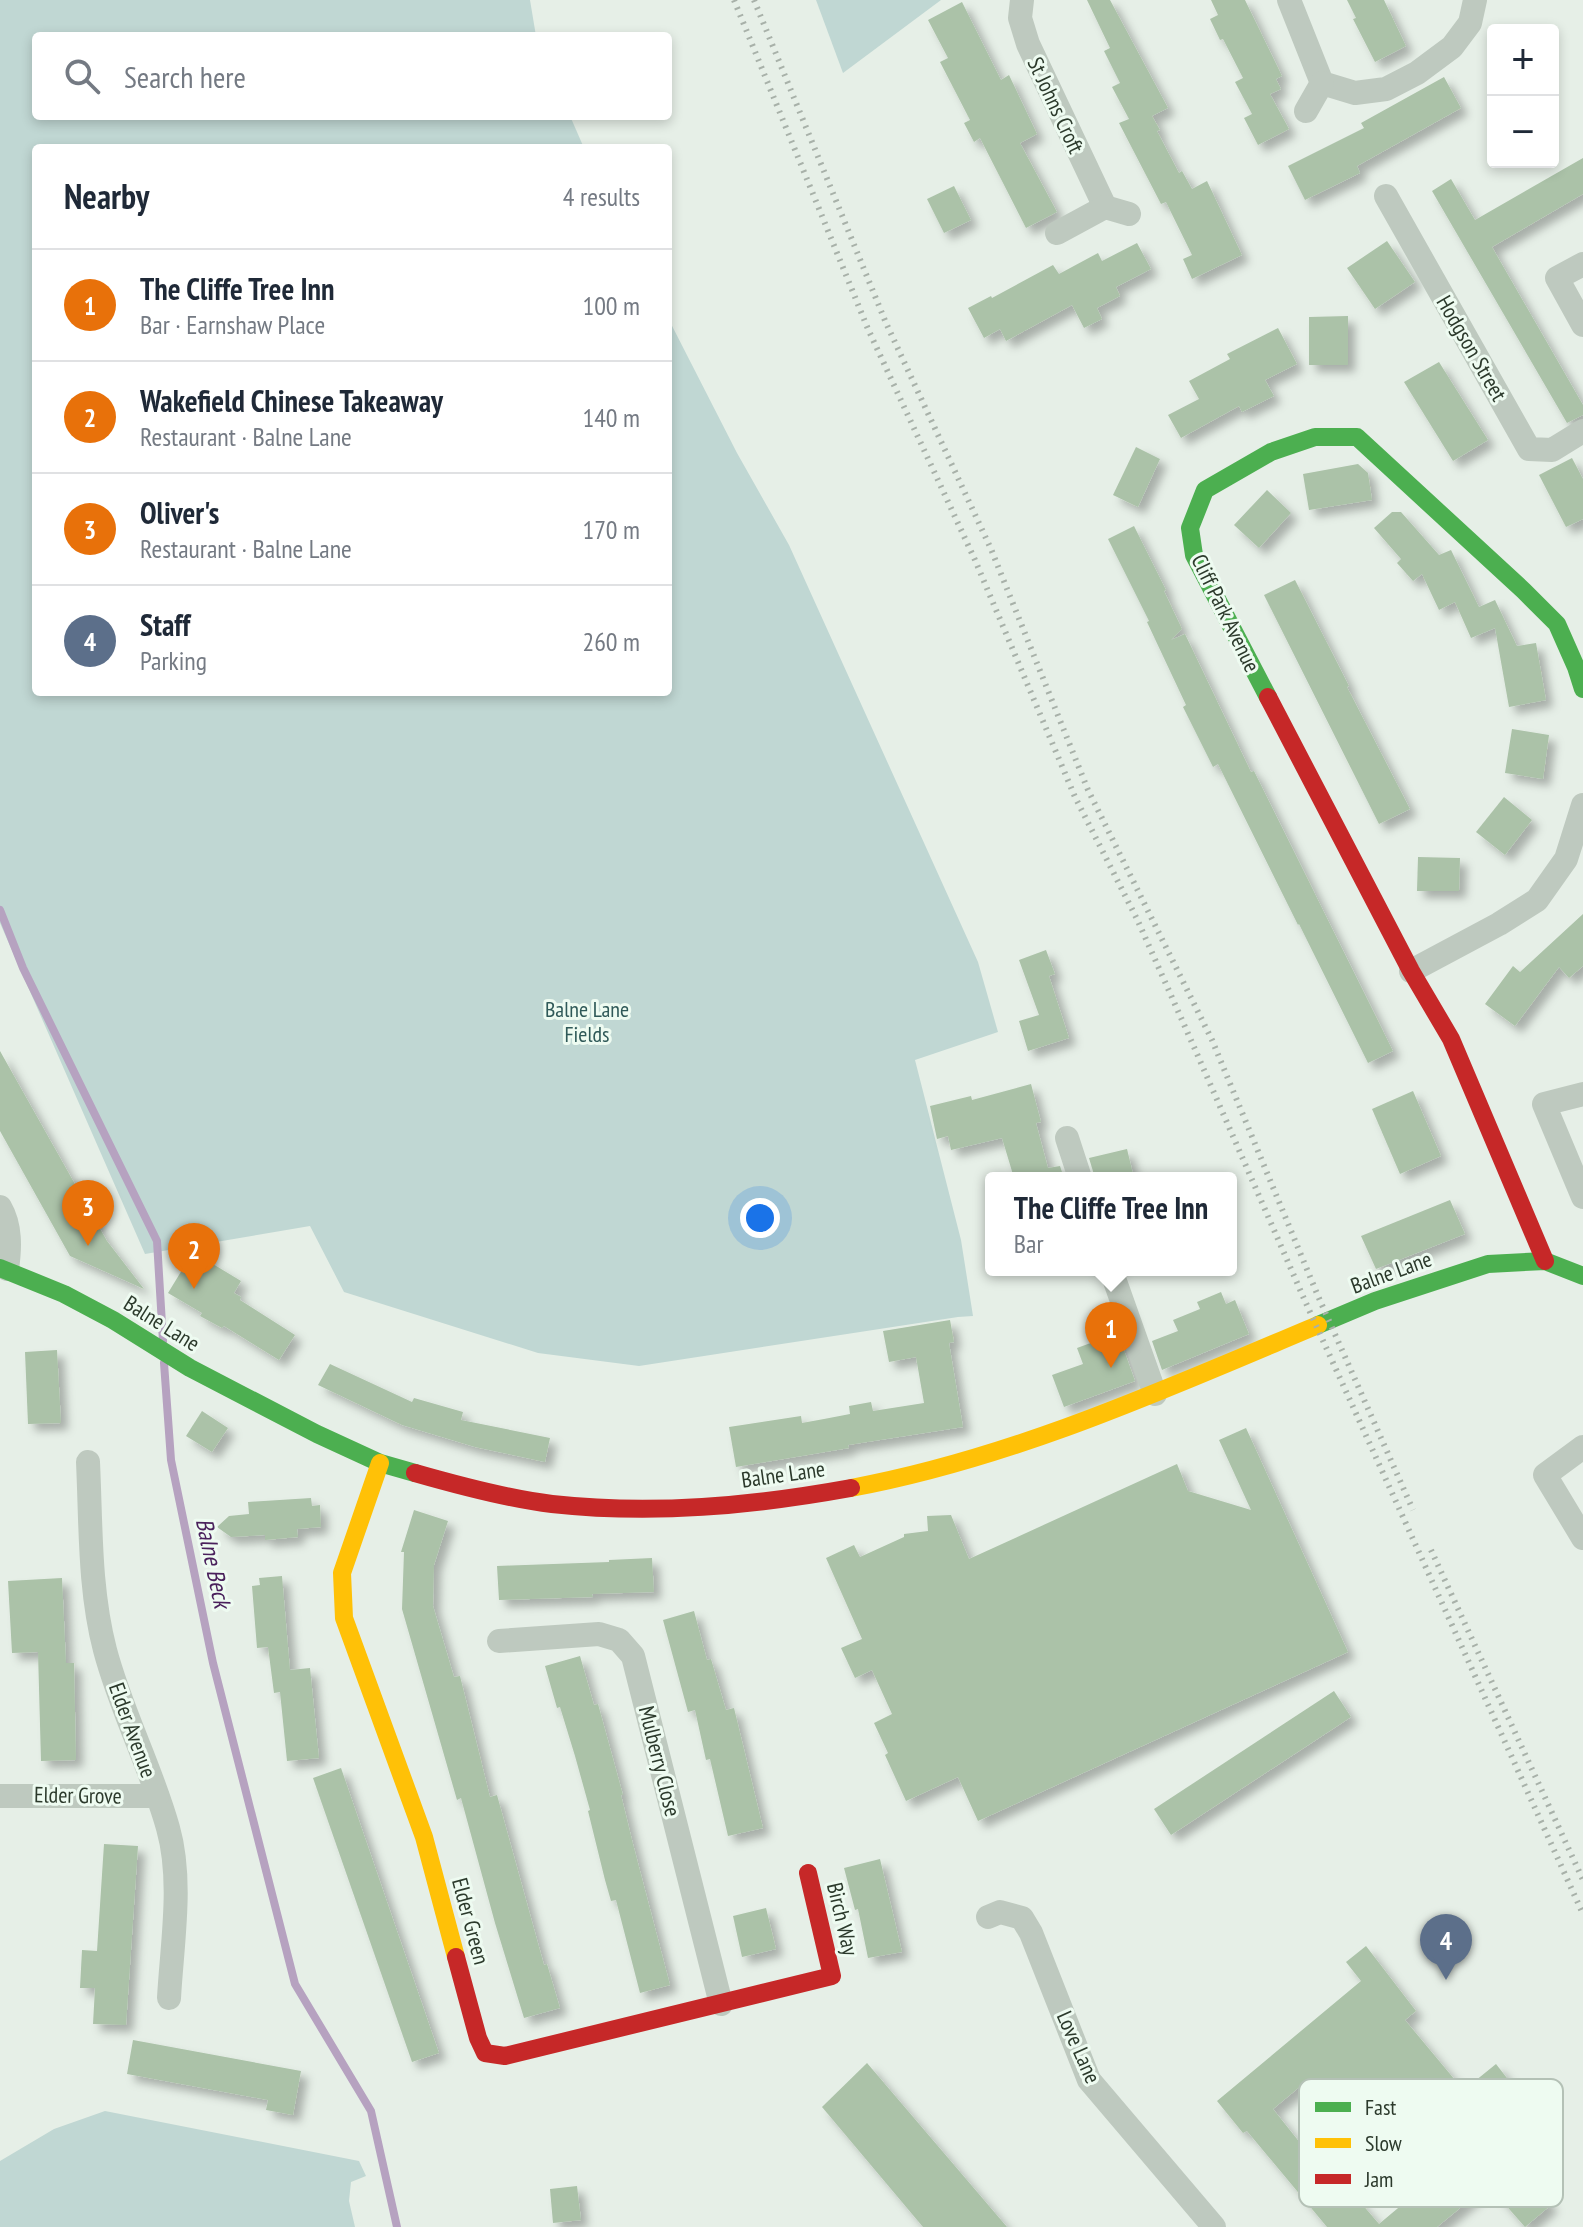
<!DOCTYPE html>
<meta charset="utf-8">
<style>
body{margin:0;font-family:"PT Sans Narrow",sans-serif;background:#f6f6f7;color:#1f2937}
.controls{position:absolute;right:24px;top:24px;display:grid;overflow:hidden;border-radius:8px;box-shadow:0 4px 12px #0003}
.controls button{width:72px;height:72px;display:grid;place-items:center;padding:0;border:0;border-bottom:2px solid #e0e1e3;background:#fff;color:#1f2937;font:40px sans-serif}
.you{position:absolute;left:760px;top:1218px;width:28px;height:28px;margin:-20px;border:6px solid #fff;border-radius:50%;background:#1a73e8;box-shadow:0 0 0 12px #1a73e833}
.badge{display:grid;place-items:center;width:52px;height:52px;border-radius:50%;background:#7c3aed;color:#fff;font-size:26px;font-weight:700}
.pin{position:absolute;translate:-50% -66px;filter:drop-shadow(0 2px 4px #0008)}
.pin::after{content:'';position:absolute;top:42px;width:28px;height:24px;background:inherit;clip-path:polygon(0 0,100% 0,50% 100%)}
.popup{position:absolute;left:985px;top:1172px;width:252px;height:104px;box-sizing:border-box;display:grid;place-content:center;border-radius:8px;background:#fff;filter:drop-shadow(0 2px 6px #0005);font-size:26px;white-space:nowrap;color:#747a83}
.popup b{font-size:30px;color:#1f2937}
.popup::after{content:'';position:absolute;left:50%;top:100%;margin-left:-16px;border:16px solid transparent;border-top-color:#fff}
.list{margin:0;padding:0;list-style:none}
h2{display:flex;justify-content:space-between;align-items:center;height:104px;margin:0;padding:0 32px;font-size:34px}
h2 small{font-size:26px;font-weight:400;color:#747a83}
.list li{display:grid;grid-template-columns:52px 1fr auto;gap:24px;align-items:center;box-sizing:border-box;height:112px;padding:0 32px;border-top:2px solid #e0e1e3}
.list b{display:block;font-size:30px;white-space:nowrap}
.list p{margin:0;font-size:26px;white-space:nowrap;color:#747a83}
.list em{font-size:26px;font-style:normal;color:#747a83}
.icon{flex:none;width:44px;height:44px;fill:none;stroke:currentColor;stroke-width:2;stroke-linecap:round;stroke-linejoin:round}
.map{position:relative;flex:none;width:1583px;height:2227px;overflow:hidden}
.search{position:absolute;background:#fff;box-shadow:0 4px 12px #0003;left:32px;top:32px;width:640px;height:88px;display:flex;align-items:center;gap:20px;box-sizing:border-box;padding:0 28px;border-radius:8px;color:#747a83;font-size:30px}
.panel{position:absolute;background:#fff;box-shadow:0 4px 12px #0003;left:32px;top:144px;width:640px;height:552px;border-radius:8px}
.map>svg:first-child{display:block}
</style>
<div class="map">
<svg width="1583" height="2227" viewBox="0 0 1583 2227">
<defs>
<filter id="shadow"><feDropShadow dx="7" dy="7" stdDeviation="4" flood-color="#0004"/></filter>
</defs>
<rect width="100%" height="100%" fill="#e6efe7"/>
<g fill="#c0d7d3">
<polygon points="0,0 530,0 536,36 36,36 36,116 570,116 584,148 36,148 36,692 668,692 668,318 737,453 789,545 978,962 998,1032 915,1060 961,1240 973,1316 958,1317 639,1366 538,1353 344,1292 310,1226 145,1254 0,923"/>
<polygon points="816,0 941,0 843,73"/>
<polygon points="105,2111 359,2161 366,2176 351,2182 349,2201 355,2227 0,2227 0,2161 54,2129"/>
</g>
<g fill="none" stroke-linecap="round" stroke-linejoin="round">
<g stroke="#b6a2c0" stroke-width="8">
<polyline points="0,910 23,968 157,1241 163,1341"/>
<polyline points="164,1363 171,1460 213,1663 295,1984 371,2111 397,2227"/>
</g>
</g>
<g fill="#abc2a8" fill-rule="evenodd" filter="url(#shadow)">
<polygon points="1087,0 1110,0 1168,108 1152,116 1160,130 1157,131 1179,173 1182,171 1192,189 1207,181 1242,255 1192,279 1183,259 1192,255 1166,202 1161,204 1119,123 1129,119 1112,87 1120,83 1104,51 1110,48"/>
<polygon points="1211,0 1245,0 1282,76 1276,79 1281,89 1270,94 1289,129 1258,145 1244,118 1252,114 1235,82 1243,78 1223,39 1220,40 1210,19 1218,15"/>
<polygon points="1347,0 1384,0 1406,46 1375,62 1353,19 1356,18"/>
<polygon points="962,2 1001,80 1009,75 1037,134 1020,143 1057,212 1026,228 980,138 974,142 964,123 970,120 940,62 948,58 928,20"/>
<polygon points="1444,77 1461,108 1357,166 1360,173 1305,200 1288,166 1364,128 1361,123"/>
<polygon points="1583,158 1583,194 1492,247 1583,405 1583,415 1567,423 1432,191 1451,179 1475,220"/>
<polygon points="954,186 971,220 944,233 927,199"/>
<polygon points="1387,241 1415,282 1375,309 1347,268"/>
<polygon points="1137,243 1151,269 1116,287 1120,296 1097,308 1102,319 1084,328 1072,305 1006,341 1000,329 984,338 968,308 991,296 992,298 1053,265 1059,274 1098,253 1102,261"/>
<polygon points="1348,316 1348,365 1309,365 1309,317"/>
<polygon points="1278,328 1297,364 1265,380 1274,396 1242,412 1239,406 1181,438 1168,415 1199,399 1189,381 1230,359 1227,354"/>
<polygon points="1439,362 1488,440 1453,461 1404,382"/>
<polygon points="1136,447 1160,459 1138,507 1113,495"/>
<polygon points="1572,458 1583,479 1583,519 1566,527 1539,475"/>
<polygon points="1358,464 1368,473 1372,500 1309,510 1303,474"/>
<polygon points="1267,490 1291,513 1259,548 1234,525"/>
<polygon points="1392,512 1401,512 1439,555 1451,550 1479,607 1495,600 1517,646 1536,643 1546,700 1509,707 1495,628 1471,638 1455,602 1439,610 1422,574 1413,581 1397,563 1401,559 1374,528"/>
<polygon points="1134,526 1166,590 1164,591 1182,629 1171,640 1185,634 1251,772 1254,771 1393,1051 1368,1063 1299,924 1298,925 1218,764 1213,767 1183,707 1186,705 1147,622 1149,621 1108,539"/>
<polygon points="1295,580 1349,686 1347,687 1410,809 1379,824 1264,595"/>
<polygon points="1512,729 1549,735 1543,779 1505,773"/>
<polygon points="1504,797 1532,820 1505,855 1476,832"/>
<polygon points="1418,857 1460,858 1459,891 1417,891"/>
<polygon points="1583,914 1583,966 1569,978 1559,967 1515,1026 1485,1004 1513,966 1520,972"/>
<polygon points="1046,950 1055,974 1049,976 1069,1038 1028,1051 1019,1021 1039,1015 1019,960"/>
<polygon points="0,1051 107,1241 144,1289 70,1256 0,1131"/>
<polygon points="1031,1084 1041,1122 1036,1123 1048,1168 1060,1166 1064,1178 1014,1178 1002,1138 951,1150 948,1136 937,1139 930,1106 971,1096 972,1100"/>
<polygon points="1413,1091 1441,1156 1400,1174 1372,1109"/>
<polygon points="1127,1149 1134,1178 1095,1178 1089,1158"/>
<polygon points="1450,1200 1465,1234 1376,1269 1361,1236"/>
<polygon points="193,1252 241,1281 234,1293 241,1297 240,1300 295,1335 279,1360 224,1326 222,1328 200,1316 202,1313 168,1293"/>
<polygon points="1221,1292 1226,1304 1235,1300 1249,1334 1162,1370 1152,1341 1178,1331 1173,1320 1200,1309 1197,1302"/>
<polygon points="950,1320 954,1342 949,1343 963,1427 848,1445 849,1448 736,1467 729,1427 801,1416 802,1423 824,1419 850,1414 849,1406 871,1402 873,1411 924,1403 916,1357 889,1362 883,1331"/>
<polygon points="1118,1333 1135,1381 1064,1407 1052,1375 1083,1364 1077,1348"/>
<polygon points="57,1350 61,1423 28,1424 25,1352"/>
<polygon points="330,1364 412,1402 414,1398 463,1412 461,1420 550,1438 545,1462 475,1447 402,1425 318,1385"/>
<polygon points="202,1411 228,1428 212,1452 186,1436"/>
<polygon points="1246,1428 1348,1652 978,1821 958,1777 906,1801 885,1755 888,1753 874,1723 892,1714 872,1670 855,1678 841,1648 862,1639 826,1558 854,1545 860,1557 904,1537 904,1534 928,1531 927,1516 951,1515 969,1559 1177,1464 1188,1491 1251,1510 1219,1440"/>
<polygon points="311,1498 312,1506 320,1505 321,1527 297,1529 298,1537 265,1540 265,1535 231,1537 217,1527 229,1516 249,1514 248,1502"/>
<polygon points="414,1510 448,1521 434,1565 433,1606 454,1677 460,1676 490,1797 497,1795 544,1965 547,1964 560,2008 524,2018 495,1923 461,1798 457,1800 402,1609 404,1552 401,1552"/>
<polygon points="652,1558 654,1592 592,1594 593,1597 499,1600 497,1566 609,1562 609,1560"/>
<polygon points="282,1576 290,1670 310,1668 319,1758 287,1761 280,1692 274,1693 268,1647 257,1648 252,1586 260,1585 259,1578"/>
<polygon points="62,1578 66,1663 74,1663 76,1760 41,1761 38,1652 12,1653 8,1581"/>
<polygon points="694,1611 707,1660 711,1659 726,1710 734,1708 763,1828 728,1836 710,1759 706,1760 695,1710 688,1712 663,1620"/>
<polygon points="580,1656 594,1705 598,1704 623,1795 621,1795 633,1844 670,1985 640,1993 616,1900 611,1901 605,1880 588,1811 590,1810 575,1756 560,1707 557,1708 545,1666"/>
<polygon points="1334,1691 1351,1717 1171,1835 1154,1809"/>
<polygon points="341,1768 439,2053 412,2062 313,1778"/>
<polygon points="104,1844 138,1846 126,2025 93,2024 95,1988 80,1988 82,1950 97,1951"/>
<polygon points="880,1859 902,1952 868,1958 858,1909 855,1910 844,1868"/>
<polygon points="766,1908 776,1949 742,1957 733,1916"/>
<path d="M1366 1946 1416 2011 1405 2020 1465 2092 1411 2137 1441 2173 1490 2132 1551 2205 1525 2227 1488 2185 1437 2227H1327L1247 2131 1243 2133 1217 2101 1361 1981 1346 1962ZM1309 2079 1337 2114 1301 2144 1273 2109ZM1380 2162 1410 2198 1379 2224 1349 2189Z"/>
<polygon points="133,2040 301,2071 293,2115 266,2110 268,2100 127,2074"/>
<polygon points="867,2063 1007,2227 923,2227 822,2107"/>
<polygon points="1496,2064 1524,2100 1504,2116 1475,2081"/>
<polygon points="577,2186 581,2220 553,2223 550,2189"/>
</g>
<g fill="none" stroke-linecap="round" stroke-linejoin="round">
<g stroke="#bec9bf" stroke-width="24">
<polyline points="1022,0 1020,18 1028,44 1105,207"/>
<polyline points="1289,0 1322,83 1355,93 1386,89 1417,73 1452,47 1470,23 1475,0"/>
<polyline points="1306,111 1322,83"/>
<polyline points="1386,196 1529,449 1552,450 1583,431"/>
<polyline points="1057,233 1105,207 1129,214"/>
<polyline points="1583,264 1557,278 1583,325"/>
<polyline points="1411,971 1499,924 1537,900 1566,859 1583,805"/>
<polyline points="1583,1094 1544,1104 1583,1197"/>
<polyline points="1067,1138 1080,1178"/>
<path d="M0 1207C11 1226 10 1248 7 1269"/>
<polyline points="1111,1270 1155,1394"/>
<polyline points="1583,1447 1545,1475 1583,1538"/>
<path d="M88 1462C91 1524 89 1589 105 1650 121 1711 151 1767 168 1828 183 1881 172 1943 169 1998"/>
<polyline points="499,1641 599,1634 619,1640 633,1656 721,2004"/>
<polyline points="0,1796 157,1796"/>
<polyline points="988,1917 1000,1912 1022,1918 1031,1933 1089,2080 1214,2227"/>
</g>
<g stroke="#4caf50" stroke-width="18">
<polyline points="1268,697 1194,555 1190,528 1205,490 1271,452 1315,437 1357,437 1524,591 1557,624 1576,667 1583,689"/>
<polyline points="0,1268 64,1294 113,1320 190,1368 317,1434 380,1463 415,1473"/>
<polyline points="1318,1325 1375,1301 1488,1264 1545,1261 1583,1276"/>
</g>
<g stroke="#ffc107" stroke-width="18">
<polyline points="380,1463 342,1573 344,1618 424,1837 456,1957"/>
<path d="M851 1488C1013 1458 1166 1389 1318 1325"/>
</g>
<g stroke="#c62828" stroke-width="18">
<polyline points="1268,697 1411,971 1451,1039 1545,1261"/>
<path d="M415 1473C457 1485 509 1499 552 1504 653 1515 752 1506 851 1488"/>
<polyline points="456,1957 478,2038 485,2053 505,2056 832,1976 808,1873"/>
</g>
<g stroke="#a8b1a9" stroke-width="6" stroke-dasharray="2 6" stroke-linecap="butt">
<polyline points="734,0 868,329 975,560 1075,797 1137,919 1194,1047 1305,1301 1583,1914"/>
<polyline points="754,0 886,323 991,549 1088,790 1212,1040 1318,1296 1413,1510"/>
<polyline points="1431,1550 1583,1880"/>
</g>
</g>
<g text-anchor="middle" stroke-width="6" stroke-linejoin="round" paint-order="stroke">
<g font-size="22" fill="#2c3a2c" stroke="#eefbf1">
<text transform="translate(1056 105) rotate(65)" y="8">St Johns Croft</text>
<text transform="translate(1472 348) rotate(60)" y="8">Hodgson Street</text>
<text transform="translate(1226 613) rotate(64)" y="8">Cliff Park Avenue</text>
<text transform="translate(1391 1272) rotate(-20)" y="8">Balne Lane</text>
<text transform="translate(162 1323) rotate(32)" y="8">Balne Lane</text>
<text transform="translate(783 1474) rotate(-8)" y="8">Balne Lane</text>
<text transform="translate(133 1730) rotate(70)" y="8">Elder Avenue</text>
<text transform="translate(660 1761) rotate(76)" y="8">Mulberry Close</text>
<text transform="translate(78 1795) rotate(1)" y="8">Elder Grove</text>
<text transform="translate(843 1919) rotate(77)" y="8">Birch Way</text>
<text transform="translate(471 1921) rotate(75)" y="8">Elder Green</text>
<text transform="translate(1079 2047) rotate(66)" y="8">Love Lane</text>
</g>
<g font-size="22" fill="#2f5958" stroke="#eefbf1">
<text x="587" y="1017">Balne Lane<tspan x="587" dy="25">Fields</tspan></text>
</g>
<g font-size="24" font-style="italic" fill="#4a215c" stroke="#eefbf1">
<text transform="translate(213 1563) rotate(78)" y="8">Balne Beck</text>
</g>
</g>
<rect x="1299" y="2079" width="264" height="128" rx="12" fill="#eefbf1" stroke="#b4c1b6" stroke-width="2"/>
<rect x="1315" y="2102" width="36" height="10" fill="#4caf50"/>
<rect x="1315" y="2138" width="36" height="10" fill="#ffc107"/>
<rect x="1315" y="2174" width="36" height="10" fill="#c62828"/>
<g font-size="22" fill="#2c3a2c">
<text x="1365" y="2115">Fast</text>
<text x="1365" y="2151">Slow</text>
<text x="1365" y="2187">Jam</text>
</g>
</svg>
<div class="controls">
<button>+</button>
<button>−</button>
</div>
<div class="you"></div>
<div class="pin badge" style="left:1111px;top:1368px;background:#e8710a">1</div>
<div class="popup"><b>The Cliffe Tree Inn</b>Bar</div>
<div class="pin badge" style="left:194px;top:1289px;background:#e8710a">2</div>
<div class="pin badge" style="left:88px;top:1246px;background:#e8710a">3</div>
<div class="pin badge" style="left:1446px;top:1980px;background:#5c6f8a">4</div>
<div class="search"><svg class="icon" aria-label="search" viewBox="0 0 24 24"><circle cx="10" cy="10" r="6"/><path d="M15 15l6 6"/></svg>Search here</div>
<section class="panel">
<h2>Nearby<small>4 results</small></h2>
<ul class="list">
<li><span class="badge" style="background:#e8710a">1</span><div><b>The Cliffe Tree Inn</b><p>Bar · Earnshaw Place</p></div><em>100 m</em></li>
<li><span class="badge" style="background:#e8710a">2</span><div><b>Wakefield Chinese Takeaway</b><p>Restaurant · Balne Lane</p></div><em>140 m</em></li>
<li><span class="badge" style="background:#e8710a">3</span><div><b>Oliver's</b><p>Restaurant · Balne Lane</p></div><em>170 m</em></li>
<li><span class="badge" style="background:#5c6f8a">4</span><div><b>Staff</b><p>Parking</p></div><em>260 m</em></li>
</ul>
</section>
</div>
